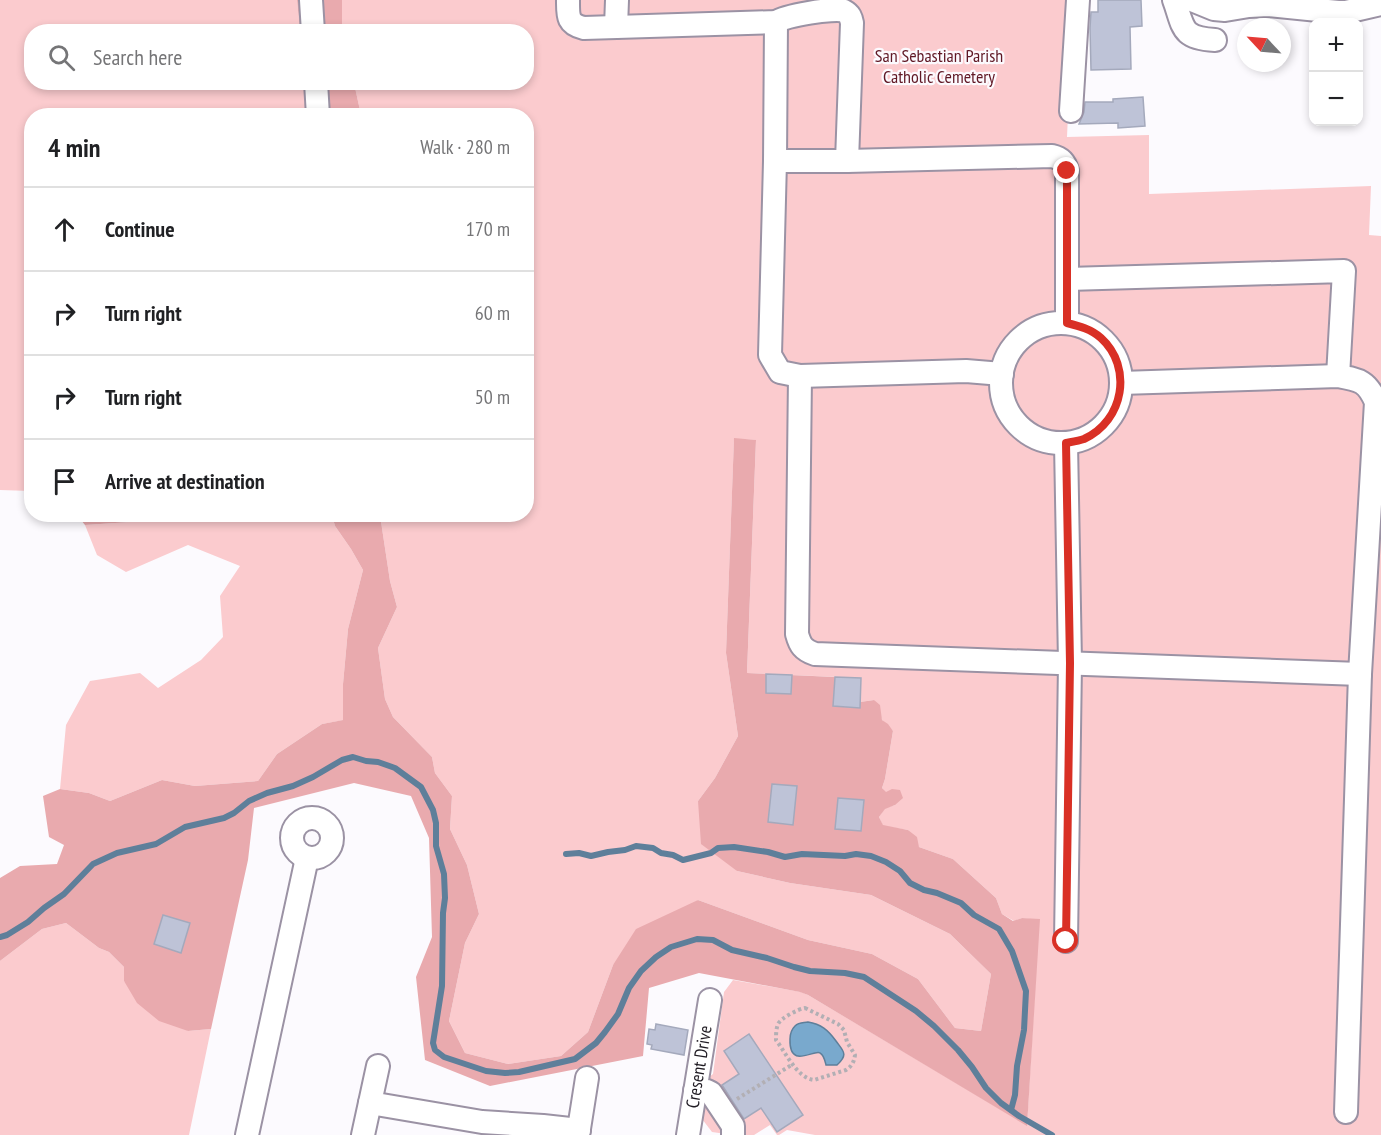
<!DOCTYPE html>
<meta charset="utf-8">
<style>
body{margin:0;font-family:"PT Sans Narrow",sans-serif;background:#f6f6f6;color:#202124}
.controls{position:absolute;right:18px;top:18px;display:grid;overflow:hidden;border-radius:12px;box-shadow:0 3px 9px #0003}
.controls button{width:54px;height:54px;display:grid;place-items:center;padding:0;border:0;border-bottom:2px solid #e0e0e0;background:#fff;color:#202124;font:30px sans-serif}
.compass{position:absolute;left:1237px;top:18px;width:54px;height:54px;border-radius:50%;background:#fff;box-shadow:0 3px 9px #0003;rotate:296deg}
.stop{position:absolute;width:18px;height:18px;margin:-14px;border:4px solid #d93025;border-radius:50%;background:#fff}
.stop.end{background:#d93025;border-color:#fff;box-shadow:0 2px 6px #0008}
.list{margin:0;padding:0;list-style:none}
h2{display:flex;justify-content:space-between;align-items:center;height:78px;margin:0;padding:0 24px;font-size:26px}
h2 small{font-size:20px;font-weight:400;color:#757577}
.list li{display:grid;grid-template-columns:39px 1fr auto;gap:18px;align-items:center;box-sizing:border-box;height:84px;padding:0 24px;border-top:2px solid #e0e0e0}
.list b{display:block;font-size:22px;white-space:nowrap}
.list em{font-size:20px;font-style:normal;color:#757577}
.icon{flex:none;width:33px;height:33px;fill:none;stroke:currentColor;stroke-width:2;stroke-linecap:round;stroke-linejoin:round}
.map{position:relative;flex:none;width:1381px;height:1135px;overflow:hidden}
.search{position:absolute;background:#fff;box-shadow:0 3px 9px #0003;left:24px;top:24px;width:510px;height:66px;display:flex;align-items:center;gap:15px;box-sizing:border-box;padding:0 21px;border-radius:24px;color:#757577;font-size:22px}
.panel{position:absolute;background:#fff;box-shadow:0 3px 9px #0003;left:24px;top:108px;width:510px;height:414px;border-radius:24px}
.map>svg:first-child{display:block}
</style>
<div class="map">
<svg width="1381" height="1135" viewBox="0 0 1381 1135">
<rect width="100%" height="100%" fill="#fcfafe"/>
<g fill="#fbcbce">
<polygon points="0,0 297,0 300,31 32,32 32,82 304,83 306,115 32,116 31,491 0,490"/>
<polygon points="342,0 1073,0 1067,137 1149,135 1149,194 1371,186 1369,235 1381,236 1381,1135 815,1135 787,1130 779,1135 777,1135 770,1125 754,1135 733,1135 712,1132 699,1115 706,1079 713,1074 724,992 733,980 801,992 808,995 1027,1125 1039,920 1022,918 1014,921 1002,914 996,898 953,859 919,847 908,830 883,826 879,817 885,808 895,805 882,788 885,779 893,731 882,720 874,700 860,702 861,678 747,673 756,440 734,439 726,653 738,736 715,778 698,801 737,871 790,883 871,895 950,934 991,974 981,1031 955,1028 918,979 872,954 808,940 698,900 613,965 588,1032 561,1056 508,1064 465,1053 449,1021 465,943 479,914 467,865 450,829 452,796 435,773 432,757 393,717 385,699 378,648 397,607 390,581 380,515 526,514 526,116 361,115 354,83 526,82 526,32 342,32"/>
<polygon points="236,515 332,515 335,526 351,549 363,570 348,629 343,684 344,720 322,724 277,754 258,781 195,786 162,780 110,801 89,793 60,789 66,725 90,681 140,673 158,688 201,660 223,637 220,596 240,566 188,545 126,572 97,555 85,525"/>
<polygon points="66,923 99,948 109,952 124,967 124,981 188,1031 211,1029 189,1135 0,1135 0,961 42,929"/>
</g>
<g fill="#e9aaae">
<polygon points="297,0 342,0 342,31 300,31"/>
<polygon points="304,83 354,83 361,115 306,115"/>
<polygon points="734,438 756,440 747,673 835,677 834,706 860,708 860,702 874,700 880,705 882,720 888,724 893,731 885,779 882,788 886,792 892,789 900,790 903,798 895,805 885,809 879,817 883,825 908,830 917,837 919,847 953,859 996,898 1002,914 1013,921 1022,918 1040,919 1027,1126 808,995 800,992 699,973 649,988 643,1056 490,1086 425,1060 416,977 432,937 429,838 411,796 354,783 254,808 248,860 211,1029 188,1031 159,1021 137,1003 124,981 124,967 109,952 99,948 66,923 42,929 0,961 0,878 20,866 57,864 64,845 49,837 43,796 60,789 89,793 110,801 162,780 195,786 258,781 277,754 322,724 343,720 343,684 348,629 363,570 351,549 335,526 332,515 380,515 390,581 397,607 378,648 385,699 393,717 432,757 435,773 452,796 450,829 467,865 479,914 465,943 449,1021 465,1053 508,1064 561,1056 588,1032 613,965 636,929 698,900 808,940 872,954 918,979 955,1028 981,1031 991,974 950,934 871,895 790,883 737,871 701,844 698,801 715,778 738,736 726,653"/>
<polygon points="77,515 236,515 85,525"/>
</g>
<path fill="#79a9cd" stroke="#5e7f9a" stroke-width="1.5" d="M808 1022C821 1024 828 1030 836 1041 843 1051 849 1054 837 1065H826C825 1061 824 1055 820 1053 814 1049 789 1070 790 1039 790 1035 791 1030 795 1026 799 1022 803 1023 808 1022Z"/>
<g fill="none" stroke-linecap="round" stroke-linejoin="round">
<g stroke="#5e7f9a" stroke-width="6">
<polyline points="566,854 579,853 591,856 608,852 625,850 636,846 653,848 661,853 673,855 683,860 711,853 718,848 734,847 768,852 785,857 802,854 845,856 856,854 871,856 886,862 900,871 910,883 924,890 937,893 961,903 974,915 999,929 1012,951 1026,991 1024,1030 1017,1066 1015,1095 1011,1110"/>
<polyline points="0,937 7,935 28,922 44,908 64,894 93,864 117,853 156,844 185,827 224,818 234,813 249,801 267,793 293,786 313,777 342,760 353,757 366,761 378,762 395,768 421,787 433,810 436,823 436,846 444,874 445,898 443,913 442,986 433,1043 435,1050 444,1057 486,1071 505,1073 519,1072 575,1059 596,1043 605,1032 618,1014 629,988 641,971 656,957 671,947 697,939 713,940 732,950 767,958 794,967 810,971 845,973 864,977 916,1011 934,1026 958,1050 972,1067 986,1088 1001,1103 1019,1116 1052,1135"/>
</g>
</g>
<g fill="#bec3d7" stroke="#a4a9bc" stroke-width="1.5">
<polygon points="1098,0 1141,0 1142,26 1130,27 1131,69 1091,70 1090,28 1091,12 1098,12"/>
<polygon points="1143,97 1145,126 1118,128 1118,123 1079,124 1084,112 1085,102 1113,102 1113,99"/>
<polygon points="766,674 792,675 791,694 766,693"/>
<polygon points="835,677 861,678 860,708 833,706"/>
<polygon points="772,784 797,786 793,825 768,822"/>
<polygon points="838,798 864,800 861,831 835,829"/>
<polygon points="163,915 190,923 181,953 154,944"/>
<polygon points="656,1024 688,1030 684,1055 651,1049 652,1045 647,1044 649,1029 655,1030"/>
<polygon points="749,1034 803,1115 777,1132 761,1108 744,1119 722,1085 739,1074 724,1051"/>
</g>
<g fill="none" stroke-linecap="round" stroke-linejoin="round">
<defs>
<g id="minor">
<polyline points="311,0 313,32"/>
<path d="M568 0C568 16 567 24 584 28L776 22C785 16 834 7 844 11 850 14 851 18 852 23L847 161"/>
<path d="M1174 0C1184 27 1180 38 1215 40"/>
<polyline points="1192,0 1214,9 1225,10 1249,6 1268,5 1338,12 1346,12 1381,4"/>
<polyline points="776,22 775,161 770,355 780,372 800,376 966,371 1002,374"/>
<polyline points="616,27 617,0"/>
<polyline points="316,82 318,116"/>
<polyline points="1071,111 1078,0"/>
<path d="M775 161H847L1052 156C1061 158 1065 162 1067 171V323"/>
<polyline points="1068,279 1344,271 1338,376"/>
<circle cx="1061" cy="383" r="60"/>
<path d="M800 376 797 634C800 645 803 650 815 654L1360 674"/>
<path d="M1121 383 1338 376C1360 380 1367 381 1376 402L1360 674 1346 1112"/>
<polyline points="1066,443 1070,663 1066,941"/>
<circle cx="312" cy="838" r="20"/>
<polyline points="695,1091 707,1091 711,1093 733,1126 733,1135"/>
<polyline points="370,1103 482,1122 543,1126 579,1130"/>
<polyline points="247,1135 307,858"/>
<polyline points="363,1135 378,1066"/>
<polyline points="578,1135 587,1078"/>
<path id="s1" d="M688 1135 710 1000"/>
</g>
</defs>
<use href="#minor" stroke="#9b92a4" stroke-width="26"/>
<g stroke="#b2afb4" stroke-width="4" stroke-dasharray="3 3" stroke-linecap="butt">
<path d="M805 1008 838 1024 844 1030 847 1042 855 1055C854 1062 852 1066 846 1070L814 1080C797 1078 786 1053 776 1040 776 1035 776 1029 778 1024 781 1018 798 1009 805 1008Z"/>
<polyline points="737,1099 793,1064"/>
</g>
<use href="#minor" stroke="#fff" stroke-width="22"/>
</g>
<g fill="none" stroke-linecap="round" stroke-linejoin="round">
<path stroke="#d93025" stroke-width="8" d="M1066 941 1070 663 1066 443C1071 442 1078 441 1084 439 1124 421 1133 367 1101 338 1091 329 1079 326 1067 323V171"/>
</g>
<g text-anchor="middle" stroke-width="4.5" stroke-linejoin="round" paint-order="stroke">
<g font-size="18" fill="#601825" stroke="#fcfafe">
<text x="939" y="62">San Sebastian Parish<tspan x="939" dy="21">Catholic Cemetery</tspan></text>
</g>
<g font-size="18" fill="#201c23" stroke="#fcfafe">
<text dy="6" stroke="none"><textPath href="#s1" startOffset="69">Cresent Drive</textPath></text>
</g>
</g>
</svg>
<div class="controls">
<button>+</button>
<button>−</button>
</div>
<svg class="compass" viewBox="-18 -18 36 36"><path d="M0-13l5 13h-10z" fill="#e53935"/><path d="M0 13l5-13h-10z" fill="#757577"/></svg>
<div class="stop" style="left:1066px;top:941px"></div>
<div class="stop end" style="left:1067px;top:171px"></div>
<div class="search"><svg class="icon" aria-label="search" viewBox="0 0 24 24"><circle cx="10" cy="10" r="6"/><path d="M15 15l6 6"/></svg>Search here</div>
<section class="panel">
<h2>4 min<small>Walk · 280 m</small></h2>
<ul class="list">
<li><svg class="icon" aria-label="ahead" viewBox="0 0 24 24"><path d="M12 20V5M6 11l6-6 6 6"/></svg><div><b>Continue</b></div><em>170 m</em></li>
<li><svg class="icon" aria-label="right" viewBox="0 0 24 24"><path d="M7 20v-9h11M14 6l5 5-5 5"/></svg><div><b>Turn right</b></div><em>60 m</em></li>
<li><svg class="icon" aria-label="right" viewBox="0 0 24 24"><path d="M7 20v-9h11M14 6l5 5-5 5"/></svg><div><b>Turn right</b></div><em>50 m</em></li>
<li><svg class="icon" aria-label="arrive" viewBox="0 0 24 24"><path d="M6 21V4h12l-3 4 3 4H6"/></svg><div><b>Arrive at destination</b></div></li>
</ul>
</section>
</div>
